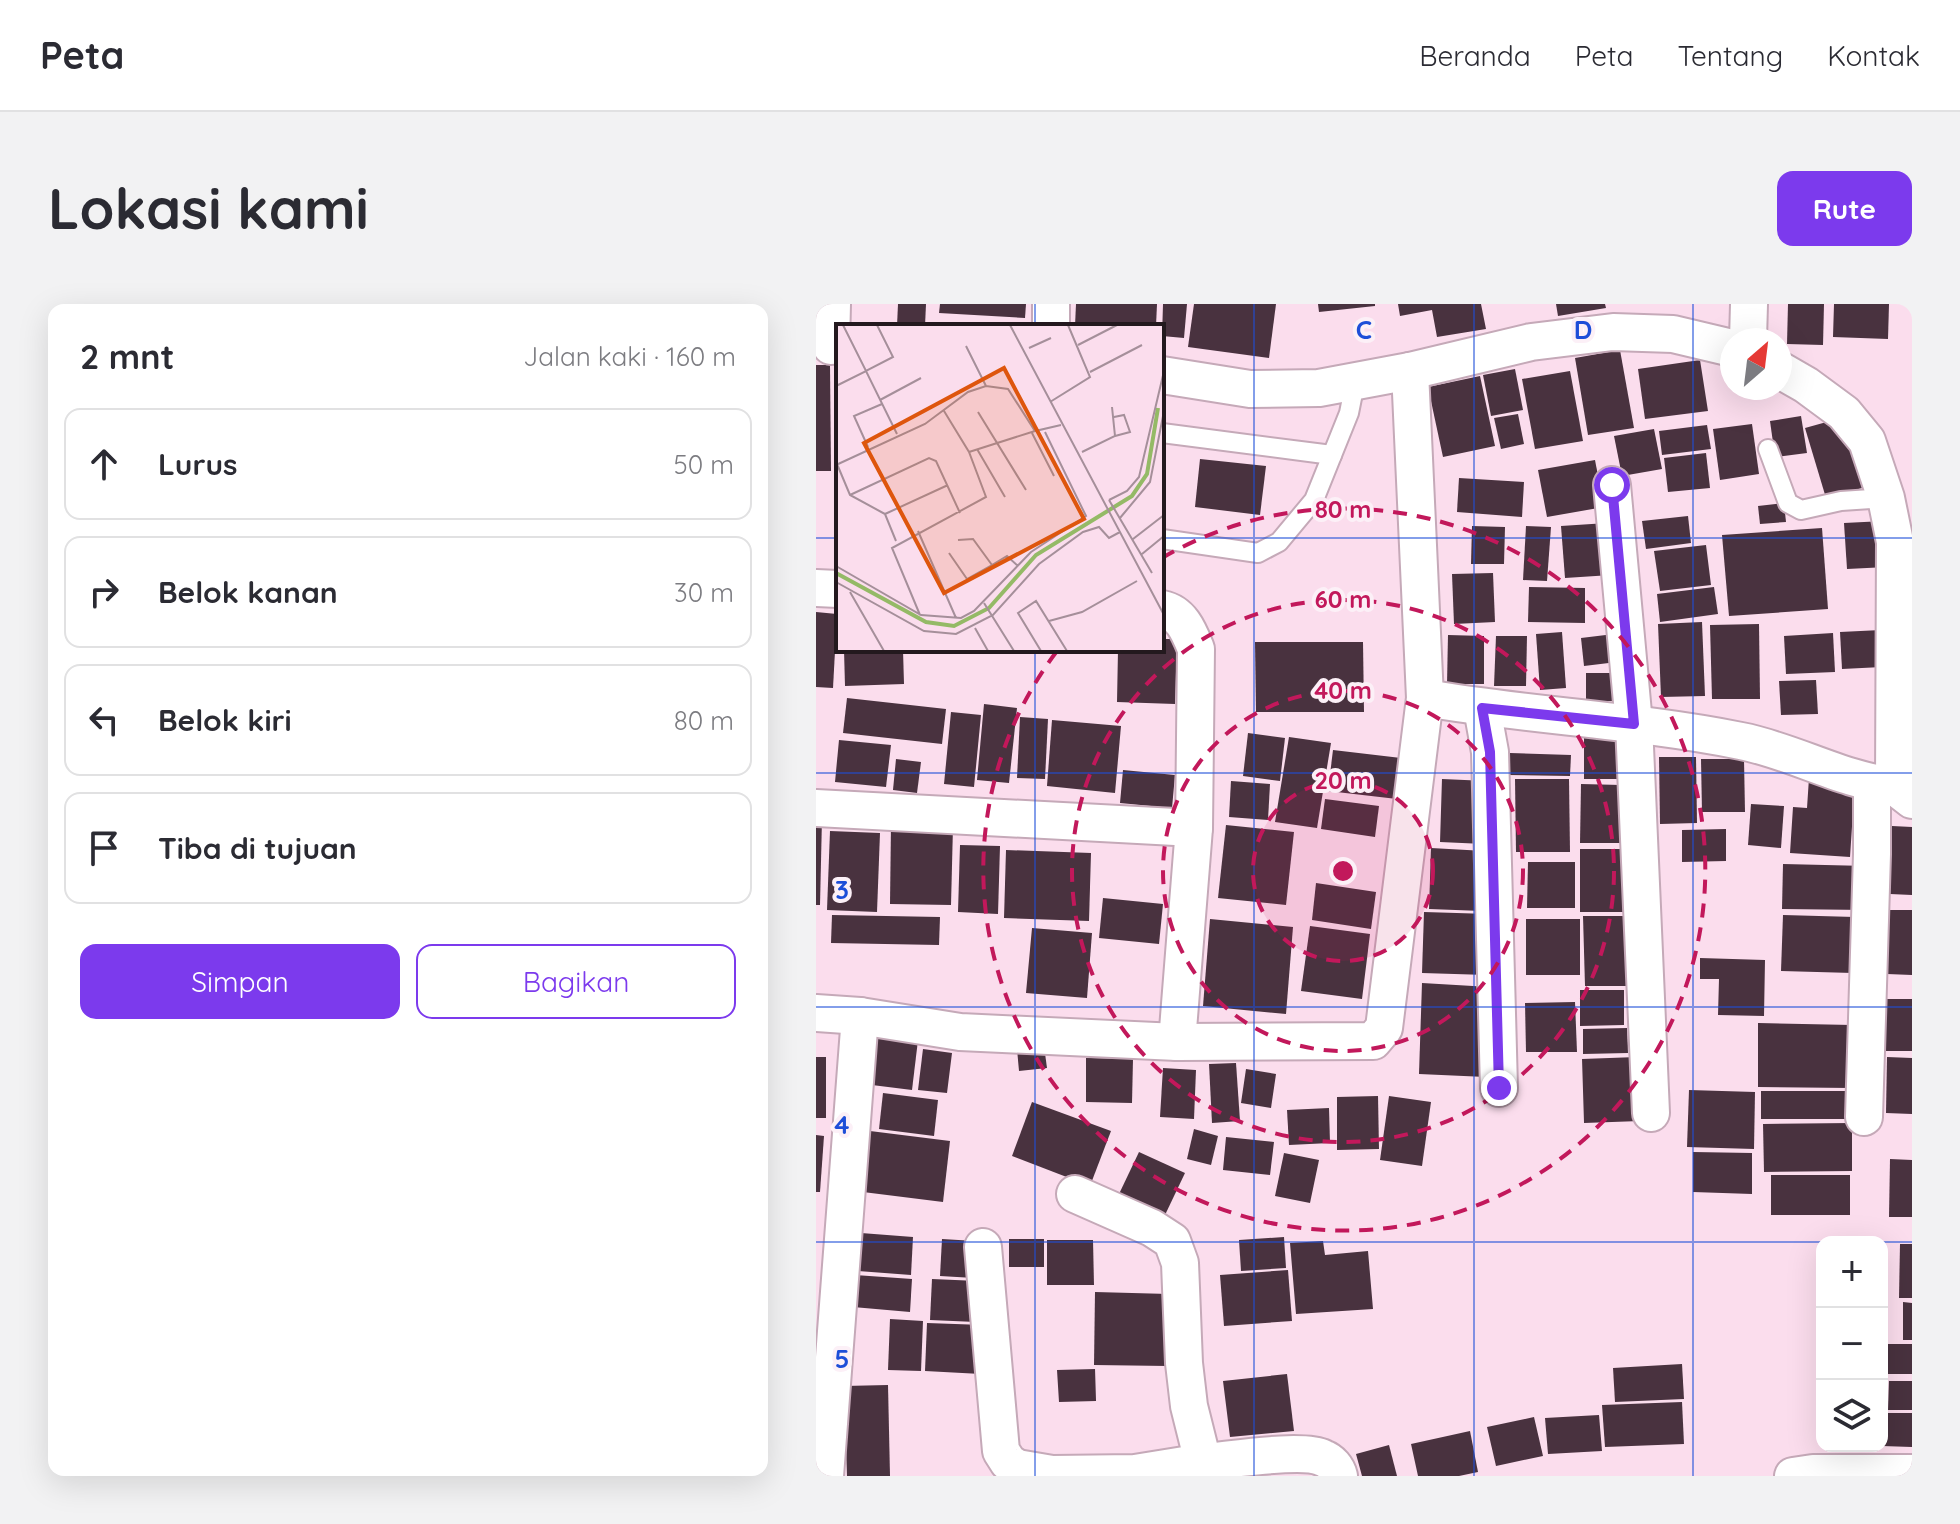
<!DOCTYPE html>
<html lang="id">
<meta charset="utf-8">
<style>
body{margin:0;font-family:Quicksand,sans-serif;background:#f2f2f3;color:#2b2b33}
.controls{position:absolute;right:24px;bottom:24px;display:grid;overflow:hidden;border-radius:16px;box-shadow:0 8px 32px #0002}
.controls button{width:72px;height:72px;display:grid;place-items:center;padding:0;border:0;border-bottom:2px solid #e1e1e2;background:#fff;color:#2b2b33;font:40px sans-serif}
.compass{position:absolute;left:904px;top:24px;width:72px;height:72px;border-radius:50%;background:#fff;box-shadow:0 8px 32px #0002;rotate:28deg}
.stop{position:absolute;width:24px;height:24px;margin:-18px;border:6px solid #7c3aed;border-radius:50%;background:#fff}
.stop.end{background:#7c3aed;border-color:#fff;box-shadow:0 2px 8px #0008}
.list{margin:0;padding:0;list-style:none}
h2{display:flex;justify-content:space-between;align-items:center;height:104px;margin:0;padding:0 32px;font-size:34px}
h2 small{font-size:26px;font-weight:400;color:#7c7c81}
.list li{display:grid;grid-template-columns:52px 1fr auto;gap:24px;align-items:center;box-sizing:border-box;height:112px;margin:0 16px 16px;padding:0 16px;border:2px solid #e1e1e2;border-radius:16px}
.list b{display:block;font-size:30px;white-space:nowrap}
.list em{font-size:26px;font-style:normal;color:#7c7c81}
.actions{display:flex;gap:16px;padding:24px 32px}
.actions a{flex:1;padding:18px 0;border:2px solid #7c3aed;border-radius:16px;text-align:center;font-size:28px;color:#7c3aed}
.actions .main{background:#7c3aed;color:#fff}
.icon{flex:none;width:44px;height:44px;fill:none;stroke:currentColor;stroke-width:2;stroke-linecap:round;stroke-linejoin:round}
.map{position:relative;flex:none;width:1096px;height:1172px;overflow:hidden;border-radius:16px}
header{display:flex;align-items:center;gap:48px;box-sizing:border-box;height:112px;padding:0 40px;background:#fff;border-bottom:2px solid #e1e1e2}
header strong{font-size:38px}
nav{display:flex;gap:44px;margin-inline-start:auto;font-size:28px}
.intro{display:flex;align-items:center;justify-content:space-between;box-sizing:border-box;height:192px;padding:0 48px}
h1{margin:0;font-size:56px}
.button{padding:20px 36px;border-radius:16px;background:#7c3aed;color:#fff;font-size:28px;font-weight:700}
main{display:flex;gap:48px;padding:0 48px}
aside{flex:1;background:#fff;border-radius:16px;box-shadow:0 8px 32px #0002}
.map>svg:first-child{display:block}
</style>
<header>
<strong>Peta</strong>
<nav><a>Beranda</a><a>Peta</a><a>Tentang</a><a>Kontak</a></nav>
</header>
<div class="intro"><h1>Lokasi kami</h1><a class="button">Rute</a></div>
<main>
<aside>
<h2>2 mnt<small>Jalan kaki · 160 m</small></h2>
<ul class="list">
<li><svg class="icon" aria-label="ahead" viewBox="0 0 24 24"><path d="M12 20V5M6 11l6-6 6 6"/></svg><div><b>Lurus</b></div><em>50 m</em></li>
<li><svg class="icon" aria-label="right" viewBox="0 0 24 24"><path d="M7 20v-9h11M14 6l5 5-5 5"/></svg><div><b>Belok kanan</b></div><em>30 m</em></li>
<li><svg class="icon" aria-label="left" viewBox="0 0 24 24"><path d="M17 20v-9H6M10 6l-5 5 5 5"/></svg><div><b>Belok kiri</b></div><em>80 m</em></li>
<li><svg class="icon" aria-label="arrive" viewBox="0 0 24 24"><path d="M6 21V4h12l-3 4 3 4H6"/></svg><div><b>Tiba di tujuan</b></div></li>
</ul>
<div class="actions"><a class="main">Simpan</a><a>Bagikan</a></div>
</aside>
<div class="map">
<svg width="1096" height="1172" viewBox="0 0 1096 1172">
<rect width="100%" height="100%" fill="#fbdded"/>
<g fill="#49323f">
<polygon points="82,0 110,0 109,22 81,22"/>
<polygon points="124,0 210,0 209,14 123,9"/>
<polygon points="260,0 341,0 340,22 259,22"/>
<polygon points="347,0 371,0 368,34 346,32"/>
<polygon points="378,0 460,0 453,54 372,43"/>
<polygon points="502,0 559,0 559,2 503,8"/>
<polygon points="582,0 665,0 670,25 621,33 616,6 584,12"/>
<polygon points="740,0 789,0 790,4 742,12"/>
<polygon points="972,0 1008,0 1007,41 971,40"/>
<polygon points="1018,0 1073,0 1072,35 1017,33"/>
<polygon points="804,46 818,124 772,131 759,54"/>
<polygon points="884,56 892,107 829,115 822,65"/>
<polygon points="0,61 14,61 15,167 0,167"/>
<polygon points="699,65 707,106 675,112 667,71"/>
<polygon points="754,67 767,137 719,145 706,75"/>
<polygon points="664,72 679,142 627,153 612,83"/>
<polygon points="702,110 708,140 685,145 678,114"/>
<polygon points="985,112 991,149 959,153 954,117"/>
<polygon points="1025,114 1046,184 1010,194 989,124"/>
<polygon points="936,120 943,170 904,176 897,125"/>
<polygon points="891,121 895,145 846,151 843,127"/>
<polygon points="838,125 846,165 806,172 798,132"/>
<polygon points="890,149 894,184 852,188 848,154"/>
<polygon points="384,155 450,162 444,211 379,203"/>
<polygon points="779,156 788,203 731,213 722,166"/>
<polygon points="643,174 708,178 706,213 641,208"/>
<polygon points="968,199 970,218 944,220 942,202"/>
<polygon points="872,212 875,239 830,245 826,217"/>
<polygon points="1068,217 1071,263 1031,265 1028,219"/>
<polygon points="791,219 795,271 749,274 745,222"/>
<polygon points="656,222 689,223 688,260 655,260"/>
<polygon points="710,222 735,223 731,277 707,276"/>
<polygon points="1006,224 1012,305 913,312 906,231"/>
<polygon points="890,241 895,281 844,287 838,247"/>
<polygon points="677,269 679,318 638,320 636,270"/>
<polygon points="713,283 769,284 769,319 712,318"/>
<polygon points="898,283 902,310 844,318 841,290"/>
<polygon points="0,308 21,310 17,384 0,383"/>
<polygon points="886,318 889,392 845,393 842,320"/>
<polygon points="943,320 944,395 896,395 894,321"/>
<polygon points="1065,326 1066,363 1026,365 1024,328"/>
<polygon points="746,328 750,384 724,386 720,330"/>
<polygon points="1017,329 1019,368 970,370 968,332"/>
<polygon points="798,330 801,358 768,362 765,334"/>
<polygon points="632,331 668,332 668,380 631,380"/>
<polygon points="680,332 711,332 710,382 678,382"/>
<polygon points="346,335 361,335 359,400 301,398 302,346 346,346"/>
<polygon points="439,338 547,338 548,408 440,408"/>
<polygon points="28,346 87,346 88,380 29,382"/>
<polygon points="770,369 809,369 810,397 770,397"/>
<polygon points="1000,376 1002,410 965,411 963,377"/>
<polygon points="31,394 130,405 126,440 27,429"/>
<polygon points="168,400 201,404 193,479 161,476"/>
<polygon points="135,408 165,411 158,483 128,480"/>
<polygon points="204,413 232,415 229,475 201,474"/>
<polygon points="236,416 305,422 299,489 231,482"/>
<polygon points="768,427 810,428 810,475 768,475"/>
<polygon points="432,429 469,434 464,477 427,472"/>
<polygon points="473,433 515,439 501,524 459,518"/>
<polygon points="23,436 75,441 70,483 19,478"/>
<polygon points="517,446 585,454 581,495 512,487"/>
<polygon points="694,449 755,451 754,472 693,471"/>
<polygon points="843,453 880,453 881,519 844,520"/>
<polygon points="80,455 105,458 101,489 77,486"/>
<polygon points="885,455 928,455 929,508 886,508"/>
<polygon points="307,466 359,471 356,504 304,499"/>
<polygon points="993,474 1039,477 1034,553 974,549 977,503 991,504"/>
<polygon points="626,475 671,477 668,540 624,538"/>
<polygon points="699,475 753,475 754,548 700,548"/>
<polygon points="415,477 454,480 452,516 413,513"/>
<polygon points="765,480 805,481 805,539 764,539"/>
<polygon points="509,495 563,502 559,533 505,525"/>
<polygon points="935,500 968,502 965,544 932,541"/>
<polygon points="0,513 6,514 4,601 0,601"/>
<polygon points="75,520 137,522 135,601 74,600"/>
<polygon points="410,521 478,528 470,601 402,594"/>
<polygon points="1076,522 1096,523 1096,591 1074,590"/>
<polygon points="910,525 910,557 866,558 866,526"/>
<polygon points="14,527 64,529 61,608 11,606"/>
<polygon points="144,541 184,542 182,610 142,608"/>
<polygon points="615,544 669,547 666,607 613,605"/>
<polygon points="764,545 816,545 817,608 764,608"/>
<polygon points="190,546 275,549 273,617 188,614"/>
<polygon points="712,558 759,558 759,604 711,604"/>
<polygon points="967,560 1051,562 1050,606 966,605"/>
<polygon points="500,579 560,588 555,625 496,616"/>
<polygon points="287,594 347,600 343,640 283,634"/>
<polygon points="1073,606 1096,606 1096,671 1071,670"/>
<polygon points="608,608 673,610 671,671 606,669"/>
<polygon points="16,611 124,613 123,641 15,639"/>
<polygon points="967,611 1039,613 1037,669 965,667"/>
<polygon points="767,612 815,612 816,682 769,682"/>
<polygon points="394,615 477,623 470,710 387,702"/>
<rect x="710" y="615" width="54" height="56"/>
<polygon points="494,622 554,630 546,695 485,687"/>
<polygon points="216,624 276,629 271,694 210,689"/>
<polygon points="884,654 949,656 948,712 902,711 903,675 884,675"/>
<polygon points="606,679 674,683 670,773 603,770"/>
<polygon points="764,686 808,686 808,721 764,722"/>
<polygon points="1068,695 1096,695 1096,747 1067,747"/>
<polygon points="759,698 761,748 710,748 709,699"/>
<polygon points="942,719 1036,721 1035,784 942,783"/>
<polygon points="811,724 812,749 767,750 767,725"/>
<polygon points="53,730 102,736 96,786 48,780"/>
<polygon points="228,742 231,764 203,767 201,745"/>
<polygon points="107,745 136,749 131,789 102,786"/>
<rect x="0" y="753" width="10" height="61"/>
<polygon points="821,753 824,817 768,819 766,755"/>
<polygon points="1071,753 1096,754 1096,810 1070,809"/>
<polygon points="270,754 317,755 316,799 270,798"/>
<polygon points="420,759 424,817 396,819 393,760"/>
<polygon points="347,764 380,766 378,815 344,813"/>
<polygon points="430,765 460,770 455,804 425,799"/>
<polygon points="873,786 939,788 938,845 871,843"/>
<polygon points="945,787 1033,787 1034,815 945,815"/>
<polygon points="67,789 122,796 118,832 63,825"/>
<polygon points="562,792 563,845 521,846 521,793"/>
<polygon points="573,792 615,798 606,862 564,856"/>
<polygon points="216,798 295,827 274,882 196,852"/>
<polygon points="513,804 514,839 473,841 471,806"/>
<polygon points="1036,819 1036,867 948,868 947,820"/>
<polygon points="378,825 402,832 395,861 371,855"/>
<polygon points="54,827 134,837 127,898 47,888"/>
<polygon points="0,831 8,832 4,888 0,888"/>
<polygon points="410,833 458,838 454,871 407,866"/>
<polygon points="323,848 369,869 349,911 303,890"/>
<polygon points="877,848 936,849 936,890 877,888"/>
<polygon points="468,849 503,856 494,899 459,892"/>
<polygon points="1074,855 1096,856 1096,913 1073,913"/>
<rect x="955" y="871" width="79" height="40"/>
<polygon points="45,929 97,933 95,971 42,967"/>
<polygon points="468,933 470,964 425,967 423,936"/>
<polygon points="126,935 159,937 158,974 124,972"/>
<rect x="193" y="935" width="35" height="28"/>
<polygon points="231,936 277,936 278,981 231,981"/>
<polygon points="507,937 509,951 552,947 557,1005 480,1010 474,939"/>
<polygon points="1084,940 1096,940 1096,994 1083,994"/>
<polygon points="472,966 476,1017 408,1022 404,971"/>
<polygon points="39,971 96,975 94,1008 37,1003"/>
<polygon points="116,975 162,977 160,1018 114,1016"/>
<polygon points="279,988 353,990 352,1062 278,1061"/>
<polygon points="1087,998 1096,999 1096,1036 1087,1036"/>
<polygon points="74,1015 107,1017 105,1067 72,1066"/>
<polygon points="111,1019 167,1021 165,1070 109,1067"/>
<rect x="1068" y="1040" width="28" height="30"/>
<polygon points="866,1060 868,1095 799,1098 797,1064"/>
<polygon points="279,1065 280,1097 243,1098 241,1066"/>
<polygon points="471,1070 478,1127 414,1133 407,1077"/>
<polygon points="1073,1077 1096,1077 1096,1106 1072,1106"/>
<polygon points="72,1081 74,1172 31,1172 28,1082"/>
<polygon points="866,1098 868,1140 789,1143 786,1101"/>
<polygon points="1066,1109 1096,1109 1096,1143 1066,1142"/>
<polygon points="783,1111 786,1147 732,1150 729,1114"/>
<polygon points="718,1113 727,1152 680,1162 671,1123"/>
<polygon points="654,1127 662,1168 643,1172 602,1172 595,1140"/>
<polygon points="573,1141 581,1172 546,1172 540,1150"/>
</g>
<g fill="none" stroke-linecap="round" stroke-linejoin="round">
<defs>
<g id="lane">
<polyline points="346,129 516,151"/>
<polyline points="952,145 972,199 985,206 1025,197 1070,194"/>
<polyline points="346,235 442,249 463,238 498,196 533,109 539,79"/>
</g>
<g id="street">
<polyline points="235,22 235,0"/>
<polyline points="932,36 933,0"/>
<polyline points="15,42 16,0"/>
<polyline points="964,66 990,81 1028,109 1051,137 1070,194 1079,238 1078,482 1096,496"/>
<polyline points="346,71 434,85 503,84 594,67 715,38 797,28 857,30 916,44"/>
<polyline points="796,181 818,420 835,809"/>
<polyline points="0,284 22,285"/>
<path d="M346 305C366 309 373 328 380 345L378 524 361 738"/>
<path d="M609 394C714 412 821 416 925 437 977 447 1025 476 1078 482"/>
<polyline points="666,404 674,448 683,784"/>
<polyline points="0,504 378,524"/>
<polyline points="0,709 44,712 144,728 361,738 557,737 568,724 609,394 594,67"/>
<polyline points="1048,813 1056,550 1056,479"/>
<path d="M259 890 336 924 356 937 364 959 368 1059 373 1102 387 1158C413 1156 487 1144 507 1154 515 1157 521 1164 523 1172"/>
<polyline points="167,943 185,1147 192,1158 201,1164 236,1170 319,1169 387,1158"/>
<polyline points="9,1172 44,712"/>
<polyline points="977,1172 997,1169 1096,1169"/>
</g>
</defs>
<use href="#lane" stroke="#c5a9b8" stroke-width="22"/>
<use href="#street" stroke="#c5a9b8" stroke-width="40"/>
<use href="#lane" stroke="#fff" stroke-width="18"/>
<use href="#street" stroke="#fff" stroke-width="36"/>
</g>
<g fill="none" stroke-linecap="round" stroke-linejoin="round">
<polyline stroke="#7c3aed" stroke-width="10" points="683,784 674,448 666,404 818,420 796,181"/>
</g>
<path fill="none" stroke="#1d4ed8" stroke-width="2" stroke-opacity="0.55" d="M219 0V22M438 0V1172M658 0V1172M877 0V1172M0 234H22M346 234H1096M219 346V1172M0 469H1096M0 703H1096M0 938H1096"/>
<circle cx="527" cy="567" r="90" fill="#c2185b" fill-opacity=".12"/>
<g fill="none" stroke="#c2185b" stroke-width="4" stroke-dasharray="14 10">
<circle cx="527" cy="567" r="90"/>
<circle cx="527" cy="567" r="180"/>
<circle cx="527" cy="567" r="271"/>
<path d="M346 254A361 361 0 1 1 241 347"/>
</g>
<g transform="translate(20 20)">
<rect width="328" height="328" fill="#fbdded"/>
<path fill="none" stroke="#94ba66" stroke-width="4" d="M0 249 90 298 118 302 153 284 200 231 296 172 311 150 322 84"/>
<path fill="none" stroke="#a58f9a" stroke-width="2" d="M7 1 30 47 57 33 41 1M174 1 328 291M242 21 281 1M130 22 150 62M193 24 215 14M254 48 306 21M0 62 30 47 61 110M44 76 85 54M214 78 254 53 232 1M142 88 190 166M278 93 288 91 294 108 279 112M196 109 218 152M32 123 18 92 46 80M141 125 169 173M133 128 199 107M246 128 279 112 276 83M1 140 14 171 49 190 60 217M0 141 89 100 132 68 150 62 172 65 199 107 225 101M14 171 93 134 100 137 124 189M273 176 291 167 303 153 328 47M273 176 316 249M49 190 112 161M284 194 314 158 328 87M82 207 120 294M297 215 328 191M122 216 137 215 156 241 171 232 182 242M113 229 131 255 156 241M306 230 328 212M0 242 85 291 125 294 138 287 195 228 250 192 209 108M0 258 88 307 120 310 157 291 203 240 247 208 263 203 273 214 284 208M14 268 48 327M148 279 178 327M84 291 56 224 150 173 133 128 108 87M213 297 246 288 301 257M139 304 152 327M205 327 182 289 200 277 231 327"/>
<path fill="#de560d" fill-opacity="0.15" stroke="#de560d" stroke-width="4" d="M168 44 248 195 108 269 28 119Z"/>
<rect width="328" height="328" fill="none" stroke="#23191e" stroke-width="4"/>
</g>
<g font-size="26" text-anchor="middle" font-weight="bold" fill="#1d4ed8" stroke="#fcf0f7" stroke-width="8" stroke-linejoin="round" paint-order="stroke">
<text x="548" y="35">C</text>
<text x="767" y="35">D</text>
<text x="26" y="595">3</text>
<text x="26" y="830">4</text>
<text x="26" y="1064">5</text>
</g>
<circle cx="527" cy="567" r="12" fill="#c2185b" stroke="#fcf0f7" stroke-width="4"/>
<g font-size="24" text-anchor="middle" font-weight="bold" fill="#c2185b" stroke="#fcf0f7" stroke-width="8" stroke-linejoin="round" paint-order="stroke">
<text x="527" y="214">80 m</text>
<text x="527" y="304">60 m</text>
<text x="527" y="395">40 m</text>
<text x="527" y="485">20 m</text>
</g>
</svg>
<div class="controls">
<button>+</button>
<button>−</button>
<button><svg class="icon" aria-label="layers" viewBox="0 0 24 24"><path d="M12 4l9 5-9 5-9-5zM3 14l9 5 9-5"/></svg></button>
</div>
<svg class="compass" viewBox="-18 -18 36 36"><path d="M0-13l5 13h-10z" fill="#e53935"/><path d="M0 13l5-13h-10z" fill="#7c7c81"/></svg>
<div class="stop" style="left:796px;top:181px"></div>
<div class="stop end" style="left:683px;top:784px"></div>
</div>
</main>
